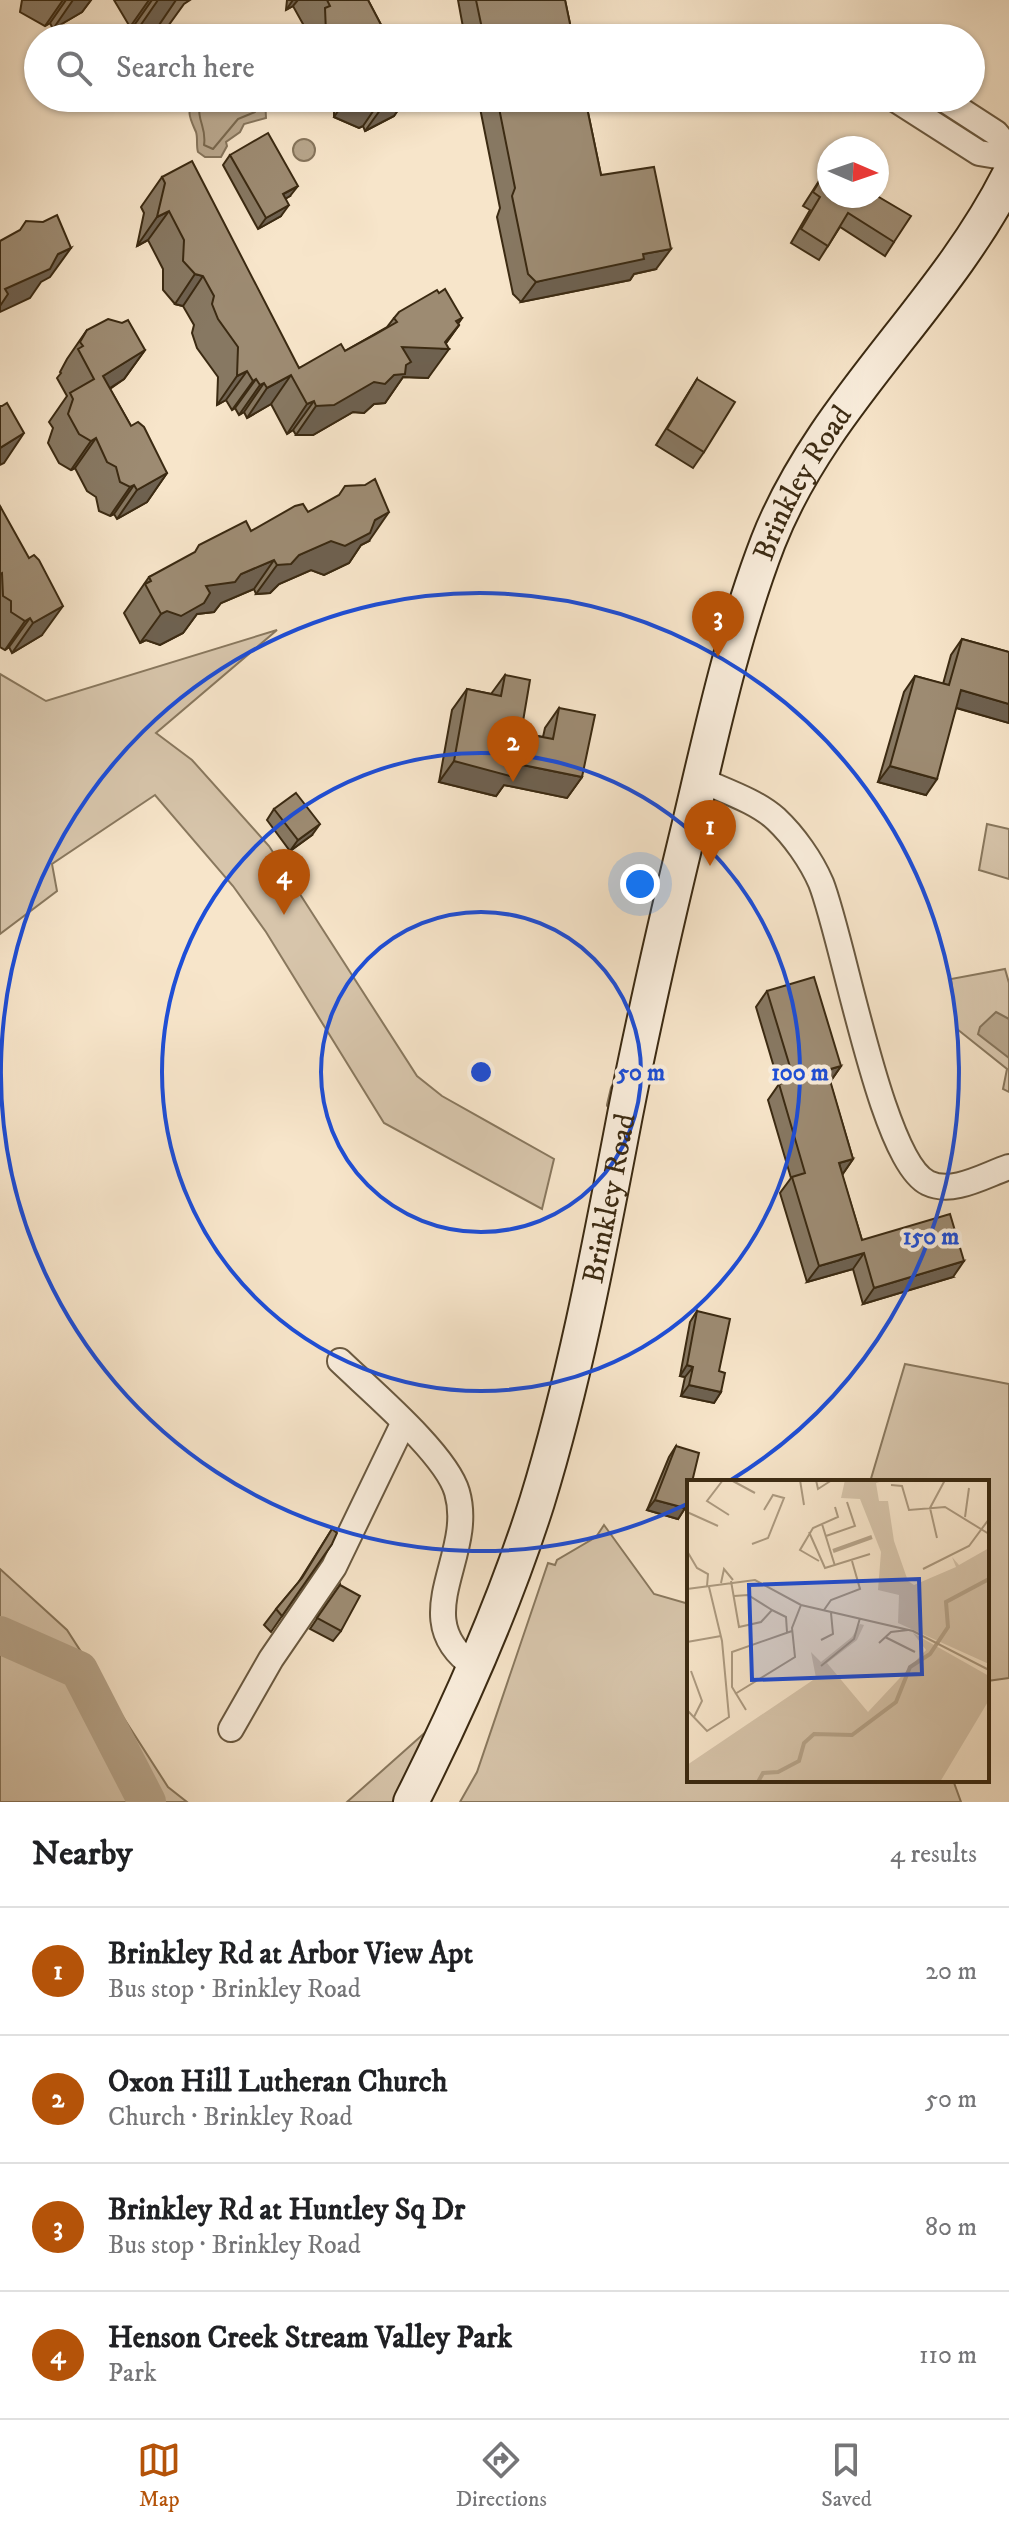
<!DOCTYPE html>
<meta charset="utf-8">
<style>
body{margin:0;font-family:"IM FELL DW Pica",serif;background:#f6f6f6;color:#202124}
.compass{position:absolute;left:817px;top:136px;width:72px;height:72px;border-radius:50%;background:#fff;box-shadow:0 2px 6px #0004;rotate:92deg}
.you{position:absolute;left:640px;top:884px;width:28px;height:28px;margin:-20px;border:6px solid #fff;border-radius:50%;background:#1a73e8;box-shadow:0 0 0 12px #1a73e833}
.badge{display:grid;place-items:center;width:52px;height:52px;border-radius:50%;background:#b45309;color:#fff;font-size:26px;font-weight:700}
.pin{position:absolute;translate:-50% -66px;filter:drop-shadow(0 2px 4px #0008)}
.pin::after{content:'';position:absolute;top:42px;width:28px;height:24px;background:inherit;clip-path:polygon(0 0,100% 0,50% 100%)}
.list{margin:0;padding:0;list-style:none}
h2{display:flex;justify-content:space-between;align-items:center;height:104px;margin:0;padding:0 32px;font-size:34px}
h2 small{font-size:26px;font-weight:400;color:#757577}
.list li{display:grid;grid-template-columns:52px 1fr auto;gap:24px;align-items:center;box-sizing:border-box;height:128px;padding:0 32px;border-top:2px solid #e0e0e0}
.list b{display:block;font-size:30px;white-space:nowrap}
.list p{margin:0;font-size:26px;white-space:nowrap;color:#757577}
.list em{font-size:26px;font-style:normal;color:#757577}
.icon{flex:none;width:44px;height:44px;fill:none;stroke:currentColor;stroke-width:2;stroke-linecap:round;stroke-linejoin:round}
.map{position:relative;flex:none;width:1009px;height:1802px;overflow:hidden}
.search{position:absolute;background:#fff;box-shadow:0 2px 6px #0004;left:24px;right:24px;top:24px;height:88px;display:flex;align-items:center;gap:20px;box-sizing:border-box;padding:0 28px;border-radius:44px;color:#757577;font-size:30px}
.sheet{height:616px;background:#fff}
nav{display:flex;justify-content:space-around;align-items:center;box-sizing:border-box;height:112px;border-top:2px solid #e0e0e0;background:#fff;font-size:22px;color:#757577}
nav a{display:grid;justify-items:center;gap:4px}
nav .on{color:#b45309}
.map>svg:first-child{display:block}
</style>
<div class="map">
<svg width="1009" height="1802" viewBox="0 0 1009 1802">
<rect width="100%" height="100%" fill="#f7e5ca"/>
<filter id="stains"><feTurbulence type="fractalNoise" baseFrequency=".0025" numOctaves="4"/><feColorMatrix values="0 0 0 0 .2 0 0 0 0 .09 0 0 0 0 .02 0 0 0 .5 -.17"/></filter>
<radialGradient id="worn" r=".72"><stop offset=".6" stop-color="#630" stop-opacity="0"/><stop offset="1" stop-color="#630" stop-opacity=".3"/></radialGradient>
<g fill="#d7c5ab" stroke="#89785e" stroke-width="2">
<polygon points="277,630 156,733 192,760 269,846 417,1076 442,1096 554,1159 542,1209 384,1123 266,932 233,886 155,795 52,864 57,891 0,934 0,674 46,701"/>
<polygon points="987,824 1009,829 1009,879 979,870"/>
<polygon points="1005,969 1009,983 1009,1092 1003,1089 1007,1069 957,1029 951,979"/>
<polygon points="905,1364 1009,1384 1009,1678 987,1681 987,1482 870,1482"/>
<polygon points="604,1525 654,1594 689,1604 689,1780 953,1780 961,1802 460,1802 477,1772 548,1563 555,1565 557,1560 596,1537"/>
<polygon points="0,1569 67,1630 168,1787 187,1802 0,1802"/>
<polygon points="438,1721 399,1802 347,1802"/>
</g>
<g fill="#b7a58b" stroke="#85745b" stroke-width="2">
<path d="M194 98H265L266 118 244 124 240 132 226 142 227 146 221 157H205L198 152C196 145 198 138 196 132 190 118 186 113 194 98Z"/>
<circle cx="304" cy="150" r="11"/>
<polygon points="996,1012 1009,1019 1009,1058 978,1034 980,1027"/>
</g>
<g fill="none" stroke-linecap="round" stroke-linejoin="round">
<path stroke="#79684e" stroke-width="2" d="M200 98C196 123 207 126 204 145L213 149 238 119 255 112 258 98"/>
<polyline stroke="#85745b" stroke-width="6" points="609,1105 613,1088"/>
<polyline stroke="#b7a58b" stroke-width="38" points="0,1635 79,1670 147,1802"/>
<defs>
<g id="street">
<polyline points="893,98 979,153 1009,158"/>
<polyline points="942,98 996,133 1009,149"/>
<path d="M701 780C725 791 756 801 776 819 794 836 811 860 821 883 844 941 881 1160 928 1183 953 1195 985 1175 1009 1167"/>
<path d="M340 1361C371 1391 446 1454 457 1492 476 1557 404 1619 475 1667"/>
<polyline points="231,1729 271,1659 334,1567 403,1424"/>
</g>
<g id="secondary">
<path id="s1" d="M411 1802C460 1705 504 1606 537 1502 576 1375 600 1245 625 1115 643 1023 664 931 686 840 710 740 731 638 768 542 822 404 943 307 1009 176"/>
</g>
</defs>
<use href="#street" stroke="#6a5940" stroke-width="28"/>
<use href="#secondary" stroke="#3b2a12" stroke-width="38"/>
<use href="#street" stroke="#faeedd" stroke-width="24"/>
<use href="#secondary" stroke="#faeedd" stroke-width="34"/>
</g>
<g fill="#877862" stroke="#3b2a12" stroke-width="2">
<polygon points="22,0 91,0 82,12 53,29 50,23 45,26 20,12"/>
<polygon points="114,0 190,0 184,4 163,33 159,25 138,29 135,24 130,27"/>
<polygon points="287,0 368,0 388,38 305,38 308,33 293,6 286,10"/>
<polygon points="458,0 565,0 573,38 465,38"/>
<polygon points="334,98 406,98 394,116 365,131 363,126 359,128 334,117"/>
<polygon points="478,98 585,98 601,175 656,269 634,274 630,280 521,302 513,294 497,217 500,208"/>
<polygon points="230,155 290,196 285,199 281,216 258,229 223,165"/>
<polygon points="828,167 894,242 885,256 840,227 819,260 791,243 810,210 803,206"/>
<polygon points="162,177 299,368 345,351 387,327 394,318 462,318 458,324 459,325 446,343 428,378 403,377 385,403 374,404 364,413 353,412 313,435 296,435 293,430 287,434 271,404 247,418 244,412 239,415 235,408 232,410 226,400 217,405 218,377 197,348 192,333 194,325 183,306 175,304 163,290 163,269 148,240 137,246 144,213 141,207"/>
<polygon points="87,330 145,350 124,379 110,389 131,426 167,473 147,502 117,519 114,514 110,516 99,511 96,497 87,491 75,468 71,470 59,463 48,443 53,428 49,422 67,396 57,378 61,373 60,372 67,359"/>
<polygon points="697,379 704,452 693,468 656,445"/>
<polygon points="0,506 42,635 12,653 9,647 5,650 0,647"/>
<polygon points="308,512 369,541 361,545 349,563 324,575 311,570 279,584 270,593 256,594 254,589 221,603 214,612 197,614 183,633 160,645 146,640 140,643 124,613 149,577 251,531"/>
<polygon points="962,639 1009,652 1009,723 956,708 926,795 878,782 904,692 915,676 943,684 951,655"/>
<polygon points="505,675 521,733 543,737 545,728 559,708 582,777 567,798 504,785 496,796 439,782 452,710 467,689 491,694"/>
<polygon points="274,809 312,835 290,851 267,820"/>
<polygon points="767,991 841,1066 830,1082 853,1159 842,1175 862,1240 953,1277 863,1304 853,1269 807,1282 780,1193 791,1178 768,1100 779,1084 756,1007"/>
<polygon points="697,1311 719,1371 721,1392 714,1403 681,1396 685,1377 680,1376 690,1322"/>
<polygon points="676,1446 685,1508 678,1519 647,1510 669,1457"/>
<polygon points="332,1529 332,1544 271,1632 264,1625 276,1609 298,1583"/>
<polygon points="340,1585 341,1631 333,1641 310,1629"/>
</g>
<g fill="#6e6150" stroke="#3b2a12" stroke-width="2">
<polygon points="63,0 66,0 50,23 45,26"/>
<polygon points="73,0 91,0 82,12 53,29"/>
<polygon points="149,0 152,0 135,24 130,27"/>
<polygon points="158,0 176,0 159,25 138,29"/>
<polygon points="293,0 298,0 293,6 286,10"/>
<polygon points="347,98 380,99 382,98 363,126 359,128 334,117"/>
<polygon points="393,98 406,98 394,116 365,131 386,102"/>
<polygon points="298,186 290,196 275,205 283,194"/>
<polygon points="289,205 281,216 258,229 266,218"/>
<polygon points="169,211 148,240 137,246 157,217"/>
<polygon points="71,248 50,277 41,282 30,298 0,312 0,296 5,289 58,254"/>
<polygon points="671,249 656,269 634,274 630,280 521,302 536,282 643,254"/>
<polygon points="195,274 203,276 183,306 175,304"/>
<polygon points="462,318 441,347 459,325 442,349 449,349 428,378 403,377 385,403 374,404 364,413 353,412 313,435 296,435 316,406 402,347"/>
<polygon points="145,350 124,379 82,406 103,376"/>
<polygon points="247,371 226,400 217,405 237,376"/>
<polygon points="291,375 271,404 247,418 267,388"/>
<polygon points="256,379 235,408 232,410 253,381"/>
<polygon points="264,383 244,412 239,415 260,385"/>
<polygon points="314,401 293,430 287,434 307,404"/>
<polygon points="24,433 4,463 0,465 0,448"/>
<polygon points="96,438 75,468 71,470 91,441"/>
<polygon points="167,473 147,502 117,519 137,490"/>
<polygon points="134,485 114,514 110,516 130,487"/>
<polygon points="389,512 369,541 361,545 349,563 324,575 311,570 279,584 270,593 256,594 277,565 375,520"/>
<polygon points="274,560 254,589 221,603 214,612 197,614 183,633 160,645 146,640 140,643 161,614 206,586 241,574"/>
<polygon points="63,606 42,635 12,653 33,623"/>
<polygon points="30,618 9,647 5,650 25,621"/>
<polygon points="961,690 1009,704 1009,723 950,706"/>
<polygon points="454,761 513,763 582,777 567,798 504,785 496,796 439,782"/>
<polygon points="890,766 937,779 926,795 878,782"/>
<polygon points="320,824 312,835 290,851 298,840"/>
<polygon points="841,1066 830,1082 827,1070"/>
<polygon points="853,1159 842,1175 839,1163"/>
<polygon points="864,1253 853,1269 807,1282 819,1266"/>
<polygon points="964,1261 953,1277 863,1304 874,1288"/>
<polygon points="687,1365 693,1367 685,1377 680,1376"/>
<polygon points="689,1385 721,1392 714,1403 681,1396"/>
<polygon points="655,1500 685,1508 678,1519 647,1510"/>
</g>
<g fill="#9d8b72" stroke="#3b2a12" stroke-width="2">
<polygon points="327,0 368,0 388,38 333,38 326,33 325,8 330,6"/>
<polygon points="476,0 565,0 573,38 484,38"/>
<polygon points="497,98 585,98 601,175 654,167 671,249 643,254 644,259 536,282 528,274 512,196 515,188"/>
<polygon points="268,133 298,186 283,194 289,205 266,218 230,155"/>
<polygon points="192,161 299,368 341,344 345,351 374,335 397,322 394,318 399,312 437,290 439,293 445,289 462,318 456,321 459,325 445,342 449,349 402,347 411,362 406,365 405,374 394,375 385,384 374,382 334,405 316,406 314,401 307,404 291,375 267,388 264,383 260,385 256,379 253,381 247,371 237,376 238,347 218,319 212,304 214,296 203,276 195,274 183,261 184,240 169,211 157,217 165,183 162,177"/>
<polygon points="828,167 829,196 877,196 911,216 894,242 848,213 828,246 801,229 820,197 813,192"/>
<polygon points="57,215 71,248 58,254 50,269 5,289 8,294 0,306 0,241 20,230 26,221 43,222"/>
<polygon points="108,319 122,323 128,320 145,350 103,376 131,426 138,422 144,427 167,473 137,490 134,485 130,487 120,482 116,467 107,462 96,438 91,441 79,434 68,414 73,399 70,393 94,379 78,349 83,346 80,342 87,330"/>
<polygon points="697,379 735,402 704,452 667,429"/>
<polygon points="7,403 24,433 0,448 0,406 2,406"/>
<polygon points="375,479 389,512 375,520 370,533 345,546 331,541 299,555 291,564 277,565 274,560 241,574 235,582 206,586 210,593 204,603 181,616 167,611 161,614 145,584 151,581 149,577 195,552 199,545 246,521 251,531 295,506 303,504 308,512 339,495 345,486 365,485"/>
<polygon points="0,506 29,558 34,555 39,560 63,606 33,623 30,618 25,621 11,612 11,601 3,596 2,573 0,574"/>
<polygon points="962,639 1009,652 1009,704 961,690 937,779 890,766 915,676 949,685"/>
<polygon points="505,675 530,680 521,733 553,739 559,708 595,715 582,777 513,763 510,776 454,761 467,689 501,696"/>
<polygon points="296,793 320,824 298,840 274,809"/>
<polygon points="814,977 841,1066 827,1070 853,1159 839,1163 862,1240 950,1214 964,1261 874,1288 864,1253 819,1266 792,1177 805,1173 779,1084 794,1080 767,991"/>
<polygon points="697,1311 730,1319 719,1371 725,1373 721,1392 689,1385 693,1367 687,1365"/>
<polygon points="676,1446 699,1453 692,1482 689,1482 689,1492 685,1508 655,1500"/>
<polygon points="332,1529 337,1533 332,1544 282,1616 276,1609 302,1578"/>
<polygon points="340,1585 360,1596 341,1631 317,1618"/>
</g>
<g fill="none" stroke="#1d4ed8" stroke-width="4">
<circle cx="481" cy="1072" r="160"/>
<circle cx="481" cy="1072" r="319"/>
<path d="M687 1504A479 479 0 1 1 731 1480"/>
</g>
<g text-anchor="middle" stroke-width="8" stroke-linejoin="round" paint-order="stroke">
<g font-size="30" fill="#3b2a12" stroke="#faeedd">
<text dy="10" stroke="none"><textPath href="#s1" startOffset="1382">Brinkley Road</textPath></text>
<text dy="10" stroke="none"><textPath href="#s1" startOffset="638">Brinkley Road</textPath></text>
</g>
</g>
<g transform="translate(687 1480)">
<rect width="302" height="302" fill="#f7e5ca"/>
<path d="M158 0H199L189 3 192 21H201L207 61 221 101 227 105 269 87 265 77 272 85 302 68V184L211 143 212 115 191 110 194 72 173 19 154 18ZM173 144 177 145 170 160 140 183 181 232 239 170 226 153 302 196V220L253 302H0V285L129 198 124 172 134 182 165 157Z" fill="#d7c5ab"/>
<path fill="none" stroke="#b7a58b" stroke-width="4" d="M146 71 185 57M71 302 76 293 91 292 112 281 117 263 127 254 165 255 209 222 223 187 243 174 261 147 259 122 302 99"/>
<path fill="none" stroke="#ac9a80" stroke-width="2" d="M36 0 20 21 42 35M44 0 68 13M113 0 117 25M129 0 131 9 145 0M204 5 215 6 222 30 258 27 302 54M0 32 31 46M278 37 282 8M135 44 148 86M122 52 138 88 183 74M139 56 168 46 160 22M250 58 243 28 258 0M65 64 81 58 97 18 86 15 77 30M0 71 10 88 21 94 20 106M132 81 113 70 126 48 151 37 148 27M236 89 282 66 302 39M44 101 52 147 74 142 85 130 99 137 100 152M34 103 37 89 46 100M0 109 68 100 114 125 226 151 302 190M47 116 61 115 85 130M137 130 144 120 173 109 165 81M198 157 228 172M134 160 146 154 144 133M0 162 34 156M192 163 204 152 221 150M134 186 167 159 173 138M4 191 15 221 7 237M48 214 108 177 105 148 114 125M0 230 20 251 42 237 35 161 22 107M59 230 45 207V172L105 151"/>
<path fill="#1d4ed8" fill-opacity="0.15" stroke="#1d4ed8" stroke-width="4" d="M232 99 235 194 65 200 62 105Z"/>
<rect width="302" height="302" fill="none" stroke="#3b2a12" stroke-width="4"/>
</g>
<circle cx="481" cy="1072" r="12" fill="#1d4ed8" stroke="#faeedd" stroke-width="4"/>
<g font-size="24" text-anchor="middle" font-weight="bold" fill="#1d4ed8" stroke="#faeedd" stroke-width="8" stroke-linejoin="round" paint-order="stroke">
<text x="641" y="1080">50 m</text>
<text x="800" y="1080">100 m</text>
<text x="931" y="1244">150 m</text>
</g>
<rect width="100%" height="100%" filter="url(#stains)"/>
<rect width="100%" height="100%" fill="url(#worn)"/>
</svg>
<svg class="compass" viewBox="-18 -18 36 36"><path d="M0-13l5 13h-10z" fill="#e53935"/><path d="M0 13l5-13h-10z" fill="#757577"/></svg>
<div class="you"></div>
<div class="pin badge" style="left:710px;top:866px">1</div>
<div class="pin badge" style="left:513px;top:782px">2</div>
<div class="pin badge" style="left:718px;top:657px">3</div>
<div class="pin badge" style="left:284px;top:915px">4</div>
<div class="search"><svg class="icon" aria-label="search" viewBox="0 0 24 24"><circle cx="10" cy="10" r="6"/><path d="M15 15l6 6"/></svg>Search here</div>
</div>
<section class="sheet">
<h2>Nearby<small>4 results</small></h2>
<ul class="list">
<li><span class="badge">1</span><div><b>Brinkley Rd at Arbor View Apt</b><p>Bus stop · Brinkley Road</p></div><em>20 m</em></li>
<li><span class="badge">2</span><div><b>Oxon Hill Lutheran Church</b><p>Church · Brinkley Road</p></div><em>50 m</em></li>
<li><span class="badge">3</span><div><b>Brinkley Rd at Huntley Sq Dr</b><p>Bus stop · Brinkley Road</p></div><em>80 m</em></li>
<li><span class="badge">4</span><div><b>Henson Creek Stream Valley Park</b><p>Park</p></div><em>110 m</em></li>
</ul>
</section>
<nav>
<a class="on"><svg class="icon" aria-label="map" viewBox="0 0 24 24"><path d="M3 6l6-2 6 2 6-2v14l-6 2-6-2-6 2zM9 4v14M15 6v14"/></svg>Map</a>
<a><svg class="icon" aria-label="directions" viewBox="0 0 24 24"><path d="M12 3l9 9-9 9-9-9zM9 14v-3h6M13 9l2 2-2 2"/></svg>Directions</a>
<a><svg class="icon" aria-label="saved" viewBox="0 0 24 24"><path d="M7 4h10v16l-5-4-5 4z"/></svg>Saved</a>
</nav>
